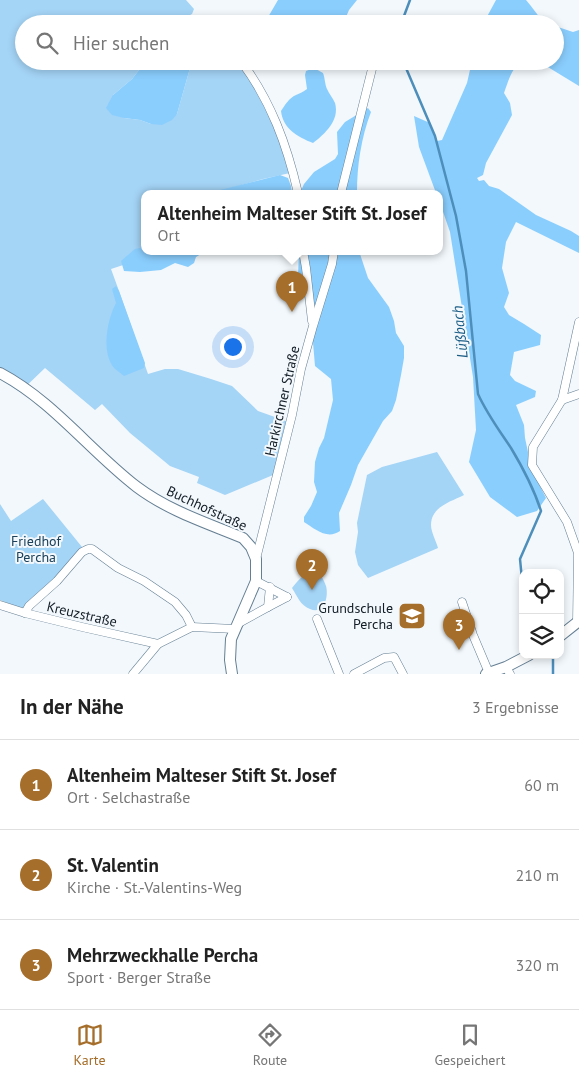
<!DOCTYPE html>
<html lang="de">
<meta charset="utf-8">
<style>
body{margin:0;font-family:"PT Sans",sans-serif;background:#f2f2f2;color:#222}
.controls{position:absolute;right:15px;bottom:15px;display:grid;overflow:hidden;border-radius:10px;box-shadow:0 2px 8px #0003}
.controls button{width:45px;height:45px;display:grid;place-items:center;padding:0;border:0;border-bottom:1px solid #e0e0e0;background:#fff;color:#222;font:25px sans-serif}
.you{position:absolute;left:232px;top:346px;width:18px;height:18px;margin:-12px;border:4px solid #fff;border-radius:50%;background:#1a73e8;box-shadow:0 0 0 8px #1a73e833}
.badge{display:grid;place-items:center;width:32px;height:32px;border-radius:50%;background:#a66e2b;color:#fff;font-size:16px;font-weight:700}
.pin{position:absolute;translate:-50% -41px;filter:drop-shadow(0 1px 2px #0008)}
.pin::after{content:'';position:absolute;top:26px;width:18px;height:15px;background:inherit;clip-path:polygon(0 0,100% 0,50% 100%)}
.popup{position:absolute;left:141px;top:190px;width:302px;height:65px;box-sizing:border-box;display:grid;place-content:center;border-radius:10px;background:#fff;filter:drop-shadow(0 1px 4px #0005);font-size:16px;white-space:nowrap;color:#767676}
.popup b{font-size:19px;color:#222}
.popup::after{content:'';position:absolute;left:50%;top:100%;margin-left:-10px;border:10px solid transparent;border-top-color:#fff}
.list{margin:0;padding:0;list-style:none}
h2{display:flex;justify-content:space-between;align-items:center;height:65px;margin:0;padding:0 20px;font-size:21px}
h2 small{font-size:16px;font-weight:400;color:#767676}
.list li{display:grid;grid-template-columns:32px 1fr auto;gap:15px;align-items:center;box-sizing:border-box;height:90px;padding:0 20px;border-top:1px solid #e0e0e0}
.list b{display:block;font-size:19px;white-space:nowrap}
.list p{margin:0;font-size:16px;white-space:nowrap;color:#767676}
.list em{font-size:16px;font-style:normal;color:#767676}
.icon{flex:none;width:28px;height:28px;fill:none;stroke:currentColor;stroke-width:2;stroke-linecap:round;stroke-linejoin:round}
.map{position:relative;flex:none;width:579px;height:674px;overflow:hidden}
.search{position:absolute;background:#fff;box-shadow:0 2px 8px #0003;left:15px;right:15px;top:15px;height:55px;display:flex;align-items:center;gap:12px;box-sizing:border-box;padding:0 18px;border-radius:28px;color:#767676;font-size:19px}
.sheet{height:335px;background:#fff}
nav{display:flex;justify-content:space-around;align-items:center;box-sizing:border-box;height:70px;border-top:1px solid #e0e0e0;background:#fff;font-size:14px;color:#767676}
nav a{display:grid;justify-items:center;gap:2px}
nav .on{color:#a66e2b}
.map>svg:first-child{display:block}
</style>
<div class="map">
<svg width="579" height="674" viewBox="0 0 579 674">
<rect width="100%" height="100%" fill="#f2f8fc"/>
<g fill="#a4d4f6">
<polygon points="0,0 186,0 194,9 192,14 182,19 177,24 24,24 24,61 146,61 132,79 113,95 124,118 140,120 151,124 177,114 192,61 239,61 277,123 290,173 263,179 213,193 144,193 144,251 166,251 111,269 119,291 148,374 165,369 178,369 211,379 232,386 258,411 286,421 273,475 225,495 197,483 199,477 170,466 130,433 102,404 95,410 45,368 20,392 0,379"/>
<path d="M437 452 464 495C450 502 431 507 431 525 431 532 436 541 438 548L368 578 358 565 355 552 358 532 357 523 367 475 382 467Z"/>
<path d="M43 499 82 547C74 558 65 569 56 579 45 589 31 596 23 609L0 600V504L11 521Z"/>
<path d="M318 569C320 574 324 580 326 586 329 597 324 615 310 609 301 606 297 596 292 588 300 578 305 572 318 569Z"/>
</g>
<g fill="#8acefe">
<polygon points="278,0 357,0 349,10 343,24 264,24"/>
<path d="M496 0H526C533 8 538 16 545 24H483Z"/>
<polygon points="555,26 573,32 579,30 579,86 538,61 555,61"/>
<polygon points="146,61 192,61 177,114 172,120 162,125 151,124 140,120 124,118 112,115 106,108 113,95 132,79"/>
<path d="M472 61H522C512 67 508 82 504 93L510 103 512 115 486 163 483 175 477 178 479 181 484 180 489 186 499 189 536 215 571 231 579 236V253L516 222 506 242 502 268 509 293 504 307 509 315 524 324 541 335 540 345 514 352 510 375 515 381 536 391 535 397 516 405 524 425 525 438 528 452 530 469 536 478 546 498 537 511 517 517 490 497 469 462 476 430 473 377 450 232 440 203V193H436L419 147 414 116 430 123 437 141 442 140 467 83Z"/>
<path d="M314 68 323 73C325 78 325 85 327 89 329 94 333 98 335 103 340 120 325 134 313 143 298 137 283 129 281 111 285 105 289 98 296 95 300 93 303 92 307 89L305 75 306 71Z"/>
<path d="M368 108 371 112C361 138 357 166 357 193H300L304 184 314 172 335 159 338 154 337 132 345 122Z"/>
<polygon points="280,175 288,178 291,186 292,193 208,193"/>
<polygon points="144,247 144,251 206,251 196,257 194,263 188,267 175,263 161,270 140,272 124,271 121,261 135,249"/>
<path d="M299 251H359L368 278 389 307 394 321 396 333 404 346V358L401 375 396 400 392 411 383 421 358 465 351 485 339 513 340 531C327 540 315 529 304 522V517L311 506 317 492 314 482 315 462 319 448 324 438 333 400 331 379 315 366 310 307 302 293 298 277Z"/>
<path d="M116 286 119 291 145 363 144 368 124 376C121 373 117 371 114 368 101 352 107 320 116 303L112 289Z"/>
</g>
<g fill="none" stroke-linecap="round" stroke-linejoin="round">
<g stroke="#4d8eba" stroke-width="2.5">
<polyline points="401,24 410,0"/>
<path d="M403 61 435 136 456 216 466 271 478 394C487 414 499 430 511 448 523 468 534 489 541 511L520 559 523 590"/>
<polyline points="551,655 553,658 553,674"/>
</g>
<defs>
<g id="street">
<path d="M241 61C271 101 287 145 298 193"/>
<polyline points="341,193 374,61"/>
<polyline points="303,251 306,268 312,321"/>
<polyline points="562,400 579,394"/>
<polyline points="256,559 292,415 301,369 313,326 332,264 334,251"/>
<polyline points="256,581 287,597"/>
<polyline points="462,602 473,635 489,673"/>
<polyline points="0,605 25,613 82,627 158,644 192,627 235,629"/>
<polyline points="268,607 287,597"/>
<polyline points="25,613 29,606 57,581 82,552 88,549 92,549 118,568 144,581 175,602 186,615 192,627"/>
<polyline points="317,619 339,674"/>
<polyline points="577,623 578,553 567,522 532,465 533,447 562,400 579,322"/>
<polyline points="237,624 268,607 270,587"/>
<polyline points="506,667 510,674"/>
<polyline points="133,674 158,644"/>
<polyline points="354,674 384,658 394,657 403,674"/>
</g>
<g id="secondary">
<path d="M0 373C53 401 90 451 137 487 169 511 207 523 243 538L251 547 256 559V581L231 639 230 660 232 674"/>
<polyline points="560,636 579,621"/>
<polyline points="486,674 506,667 529,655"/>
</g>
</defs>
<use href="#street" stroke="#647e92" stroke-width="9"/>
<use href="#secondary" stroke="#647e92" stroke-width="12"/>
<use href="#street" stroke="#fff" stroke-width="8"/>
<use href="#secondary" stroke="#fff" stroke-width="10"/>
</g>
<defs>
<symbol id="school-square" viewBox="-11 -11 22 22"><rect x="-9" y="-9" width="18" height="18" rx="4" fill="#a66e2b" stroke="#f2f8fc"/><path d="M0-5L7-2L0 1L-7-2ZM-4 1L0 2.5L4 1V4Q0 6-4 4Z" fill="#fff"/></symbol>
</defs>
<g fill-rule="evenodd">
<use href="#school-square" x="396" y="600" width="32" height="32"/>
</g>
<g text-anchor="middle" stroke-width="4" stroke-linejoin="round" paint-order="stroke">
<g font-size="14" fill="#131d25" stroke="#f2f8fc">
<text transform="translate(282 401) rotate(-77)" y="5">Harkirchner Straße</text>
<text transform="translate(207 508) rotate(25)" y="5">Buchhofstraße</text>
<text transform="translate(82 614) rotate(13)" y="5">Kreuzstraße</text>
</g>
<g font-size="14" fill="#1b4059" stroke="#f2f8fc">
<text x="36" y="546">Friedhof<tspan x="36" dy="16">Percha</tspan></text>
</g>
<g font-size="14" fill="#131d25" stroke="#f2f8fc" text-anchor="end">
<text x="393" y="613">Grundschule<tspan x="393" dy="16">Percha</tspan></text>
</g>
<g font-size="15" font-style="italic" fill="#1c5d85" stroke="#f2f8fc">
<text transform="translate(460 332) rotate(-96)" y="5">Lüßbach</text>
</g>
</g>
</svg>
<div class="controls">
<button><svg class="icon" aria-label="locate" viewBox="0 0 24 24"><circle cx="12" cy="12" r="6"/><path d="M12 2v4M12 18v4M2 12h4M18 12h4"/></svg></button>
<button><svg class="icon" aria-label="layers" viewBox="0 0 24 24"><path d="M12 4l9 5-9 5-9-5zM3 14l9 5 9-5"/></svg></button>
</div>
<div class="you"></div>
<div class="pin badge" style="left:292px;top:312px">1</div>
<div class="popup"><b>Altenheim Malteser Stift St. Josef</b>Ort</div>
<div class="pin badge" style="left:312px;top:590px">2</div>
<div class="pin badge" style="left:459px;top:650px">3</div>
<div class="search"><svg class="icon" aria-label="search" viewBox="0 0 24 24"><circle cx="10" cy="10" r="6"/><path d="M15 15l6 6"/></svg>Hier suchen</div>
</div>
<section class="sheet">
<h2>In der Nähe<small>3 Ergebnisse</small></h2>
<ul class="list">
<li><span class="badge">1</span><div><b>Altenheim Malteser Stift St. Josef</b><p>Ort · Selchastraße</p></div><em>60 m</em></li>
<li><span class="badge">2</span><div><b>St. Valentin</b><p>Kirche · St.-Valentins-Weg</p></div><em>210 m</em></li>
<li><span class="badge">3</span><div><b>Mehrzweckhalle Percha</b><p>Sport · Berger Straße</p></div><em>320 m</em></li>
</ul>
</section>
<nav>
<a class="on"><svg class="icon" aria-label="map" viewBox="0 0 24 24"><path d="M3 6l6-2 6 2 6-2v14l-6 2-6-2-6 2zM9 4v14M15 6v14"/></svg>Karte</a>
<a><svg class="icon" aria-label="directions" viewBox="0 0 24 24"><path d="M12 3l9 9-9 9-9-9zM9 14v-3h6M13 9l2 2-2 2"/></svg>Route</a>
<a><svg class="icon" aria-label="saved" viewBox="0 0 24 24"><path d="M7 4h10v16l-5-4-5 4z"/></svg>Gespeichert</a>
</nav>
